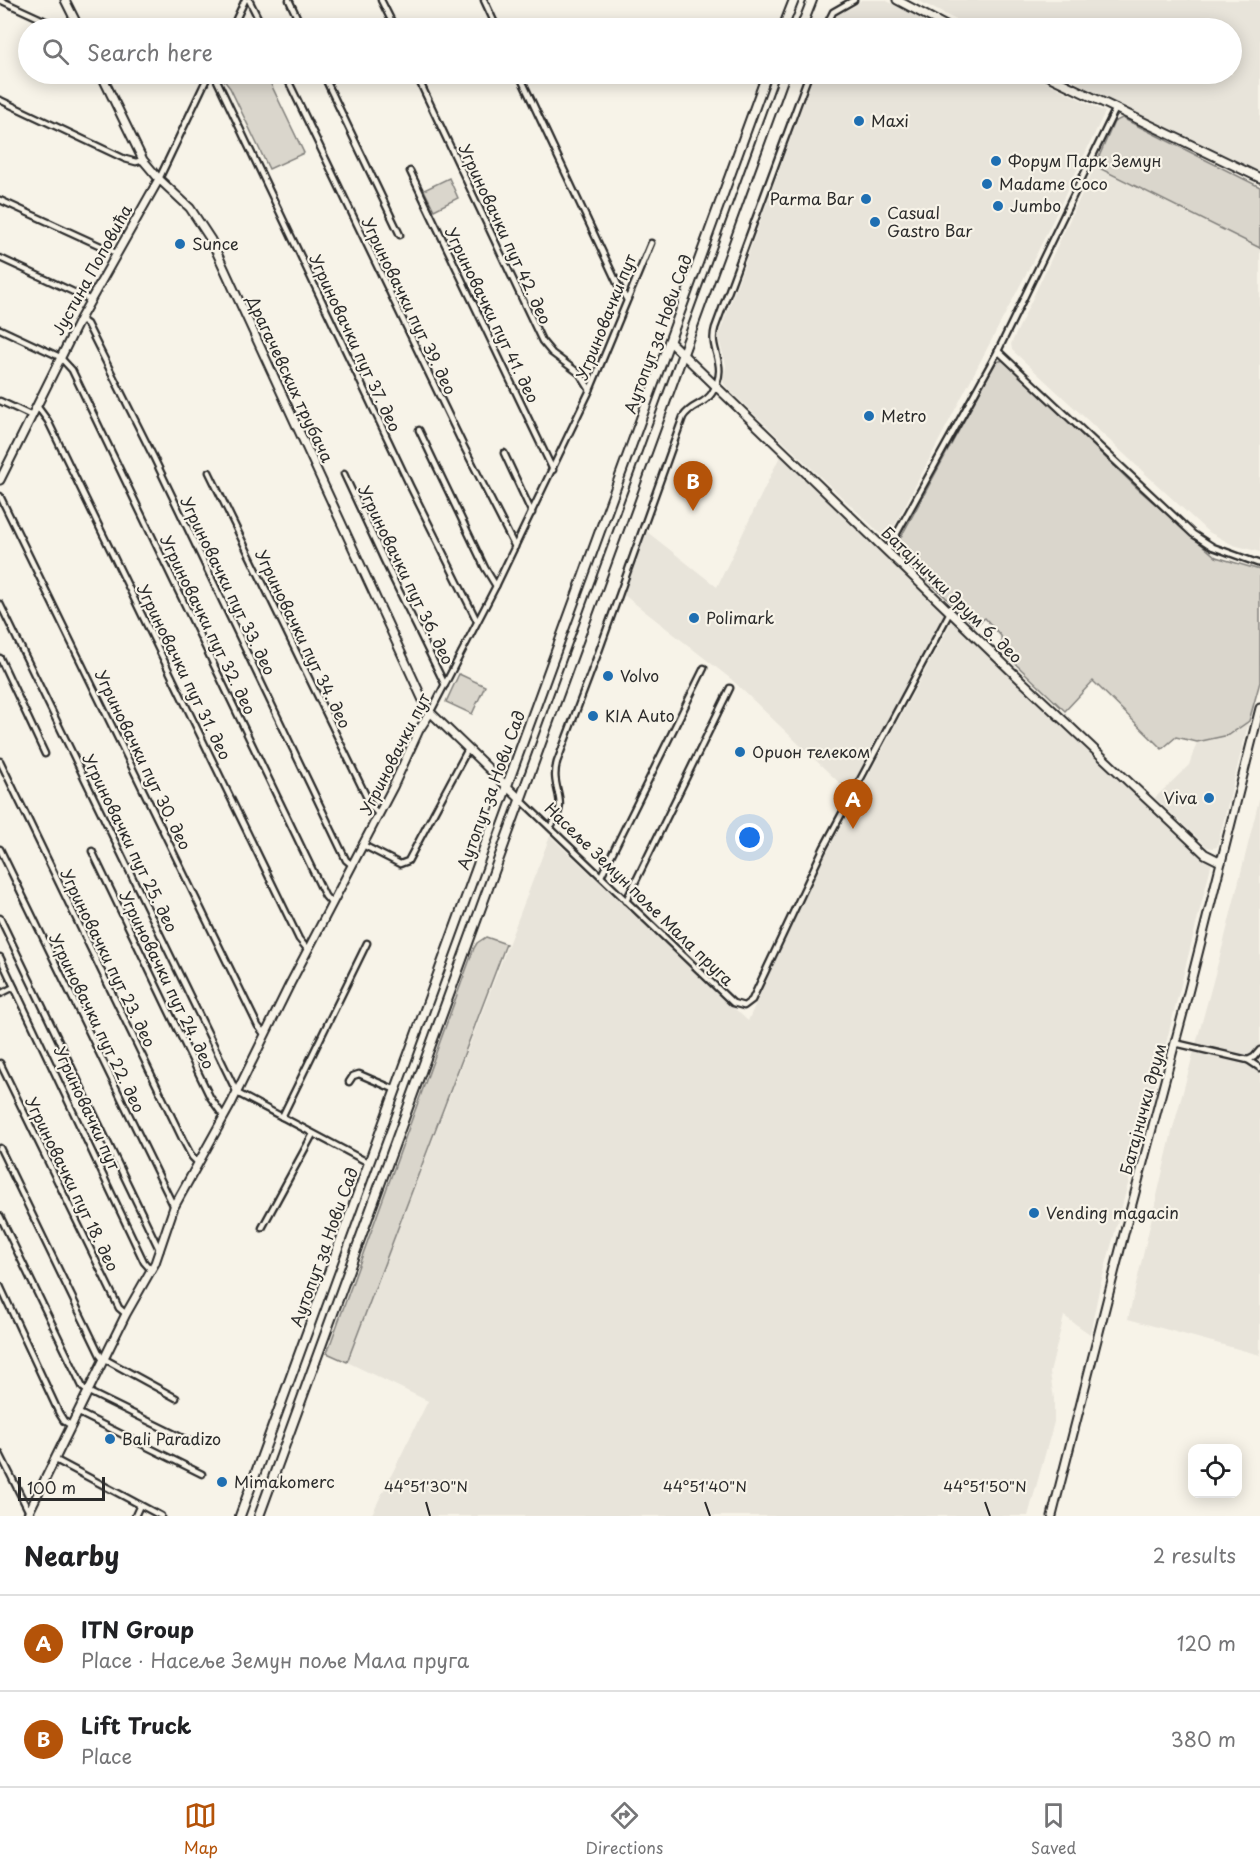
<!DOCTYPE html>
<meta charset="utf-8">
<style>
body{margin:0;font-family:"Playpen Sans",sans-serif;background:#f6f6f6;color:#202124}
.controls{position:absolute;right:18px;bottom:18px;display:grid;overflow:hidden;border-radius:12px;box-shadow:0 3px 15px #0003}
.controls button{width:54px;height:54px;display:grid;place-items:center;padding:0;border:0;border-bottom:2px solid #e0e0e0;background:#fff;color:#202124;font:30px sans-serif}
.scale{position:absolute;left:18px;bottom:15px;width:87px;box-sizing:border-box;padding-left:6px;border:3px solid #2b2b2b;border-top:0;font-size:16px;line-height:21px;white-space:nowrap;color:#2b2b2b;-webkit-text-stroke:4px #f7f3e8;paint-order:stroke}
.you{position:absolute;left:750px;top:838px;width:21px;height:21px;margin:-15px;border:4px solid #fff;border-radius:50%;background:#1a73e8;box-shadow:0 0 0 9px #1a73e833}
.badge{display:grid;place-items:center;width:39px;height:39px;border-radius:50%;background:#b45309;color:#fff;font-size:20px;font-weight:700}
.pin{position:absolute;translate:-50% -50px;filter:drop-shadow(0 2px 3px #0008)}
.pin::after{content:'';position:absolute;top:32px;width:21px;height:18px;background:inherit;clip-path:polygon(0 0,100% 0,50% 100%)}
.list{margin:0;padding:0;list-style:none}
h2{display:flex;justify-content:space-between;align-items:center;height:78px;margin:0;padding:0 24px;font-size:26px}
h2 small{font-size:20px;font-weight:400;color:#757577}
.list li{display:grid;grid-template-columns:39px 1fr auto;gap:18px;align-items:center;box-sizing:border-box;height:96px;padding:0 24px;border-top:2px solid #e0e0e0}
.list b{display:block;font-size:22px;white-space:nowrap}
.list p{margin:0;font-size:20px;white-space:nowrap;color:#757577}
.list em{font-size:20px;font-style:normal;color:#757577}
.icon{flex:none;width:33px;height:33px;fill:none;stroke:currentColor;stroke-width:2;stroke-linecap:round;stroke-linejoin:round}
.map{position:relative;flex:none;width:1260px;height:1516px;overflow:hidden}
.search{position:absolute;background:#fff;box-shadow:0 3px 15px #0003;left:18px;right:18px;top:18px;height:66px;display:flex;align-items:center;gap:15px;box-sizing:border-box;padding:0 21px;border-radius:33px;color:#757577;font-size:22px}
.sheet{height:270px;background:#fff}
nav{display:flex;justify-content:space-around;align-items:center;box-sizing:border-box;height:84px;border-top:2px solid #e0e0e0;background:#fff;font-size:16px;color:#757577}
nav a{display:grid;justify-items:center;gap:3px}
nav .on{color:#b45309}
.map>svg:first-child{display:block}
</style>
<div class="map">
<svg width="1260" height="1516" viewBox="0 0 1260 1516">
<rect width="100%" height="100%" fill="#f7f3e8"/>
<filter id="ink" filterUnits="userSpaceOnUse"><feTurbulence type="fractalNoise" baseFrequency=".0167" numOctaves="2"/><feDisplacementMap in="SourceGraphic" scale="12" xChannelSelector="R" yChannelSelector="G"/><feConvolveMatrix kernelMatrix="1 2 1 2 8 2 1 2 1" color-interpolation-filters="sRGB"/></filter>
<g filter="url(#ink)">
<g fill="#e8e4da">
<polygon points="861,0 885,0 941,28 830,28 836,16 855,6"/>
<polygon points="917,0 1260,0 1260,177 1060,74 1232,74 1232,28 972,28"/>
<polygon points="814,74 1030,74 1105,112 1037,253 887,540 728,389 723,382 726,365 718,337"/>
<polygon points="1095,166 1260,248 1260,552 1233,545 1207,531 1012,350 1011,344"/>
<polygon points="781,454 945,613 852,795 731,679 624,595 646,531 717,587"/>
<polygon points="953,619 1212,862 1159,1071 1099,1290 1090,1334 1064,1316 1050,1373 1054,1399 1054,1422 1028,1516 371,1516 428,1401 347,1362 550,836 748,1021 806,891"/>
<polygon points="1249,721 1217,847 1212,848 1207,847 1155,798 1189,765 1197,742 1229,735"/>
<polygon points="1260,796 1260,1355 1128,1319 1172,1132 1224,941"/>
</g>
<g fill="#dad6cc" stroke="#82807c" stroke-width="1.5">
<polygon points="219,74 266,74 304,153 269,169 230,88"/>
<polygon points="1122,118 1260,187 1260,248 1095,166 1114,122"/>
<polygon points="449,178 458,198 434,210 424,190"/>
<polygon points="1004,360 1138,489 1216,557 1260,570 1260,682 1249,721 1229,735 1197,742 1176,737 1162,749 1093,681 1065,711 1002,651 1001,636 985,618 975,626 895,548 996,362"/>
<polygon points="459,674 485,686 472,714 446,702"/>
<polygon points="486,937 506,944 347,1362 327,1353 474,948 477,943"/>
</g>
<g fill="none" stroke-linecap="round" stroke-linejoin="round">
<defs>
<g id="street">
<polyline points="0,0 61,28"/>
<polyline points="249,0 263,28"/>
<polyline points="289,0 302,28"/>
<polyline points="381,0 395,28"/>
<polyline points="484,0 497,28"/>
<polyline points="232,28 245,0"/>
<polyline points="825,28 833,12 854,0"/>
<polyline points="214,74 410,486 477,621"/>
<polyline points="285,74 463,445 515,547"/>
<polyline points="323,74 400,235"/>
<polyline points="416,74 542,341 552,353 580,374 590,390"/>
<polyline points="519,74 618,285 627,300"/>
<polyline points="0,100 125,159 136,162 143,160"/>
<polyline points="410,171 553,470"/>
<polyline points="159,179 209,74"/>
<polyline points="0,200 116,253"/>
<polyline points="0,258 91,300"/>
<polyline points="80,319 87,324 154,458 346,860 352,865"/>
<polyline points="0,329 60,357 72,370 325,896 332,904"/>
<polyline points="998,351 1193,534 1213,547 1260,564"/>
<polyline points="0,401 32,416"/>
<polyline points="37,406 48,421 299,939 308,950"/>
<polyline points="419,430 485,568 496,586"/>
<polyline points="504,453 532,513"/>
<polyline points="209,472 371,806 379,815"/>
<polyline points="344,474 384,560 445,685"/>
<polyline points="0,496 258,1026 265,1035"/>
<polyline points="887,551 998,351 1116,108"/>
<polyline points="0,604 237,1093 369,1163"/>
<polyline points="0,658 45,754"/>
<polyline points="430,713 496,586 590,390 651,243"/>
<polyline points="0,761 183,1140 192,1157 198,1163"/>
<polyline points="520,799 733,1003 744,1006 752,1000 824,847 950,612"/>
<path d="M550 827C572 800 549 791 557 762L599 651 683 417C691 404 705 405 712 393 730 363 708 352 715 328L809 74"/>
<polyline points="363,845 400,864 408,861 468,749"/>
<polyline points="0,849 174,1207"/>
<polyline points="92,851 210,1097 224,1117"/>
<polyline points="601,876 704,668"/>
<polyline points="626,901 730,688"/>
<polyline points="0,918 160,1251"/>
<polyline points="0,957 144,1262 151,1270"/>
<polyline points="0,994 14,987"/>
<polyline points="1175,1043 1248,1060 1260,1068"/>
<polyline points="1248,1060 1254,1057 1260,1050"/>
<polyline points="0,1063 119,1308 126,1314"/>
<polyline points="349,1082 353,1076 359,1074 396,1090"/>
<polyline points="282,1117 367,943"/>
<polyline points="0,1148 101,1357 176,1398"/>
<polyline points="0,1216 83,1388 89,1392 191,1442"/>
<polyline points="262,1228 313,1134"/>
<polyline points="0,1286 59,1413 64,1421 72,1426"/>
<polyline points="79,1413 202,1474"/>
<polyline points="0,1454 29,1512"/>
<polyline points="54,1459 161,1516"/>
<polyline points="135,1516 140,1505"/>
</g>
<g id="secondary">
<polyline points="65,0 79,28"/>
<polyline points="897,0 950,28"/>
<polyline points="101,74 143,160 159,179 190,208 211,240 427,709 520,799"/>
<polyline points="1044,74 1260,178"/>
<polyline points="669,341 1009,669 1205,854 1221,862"/>
<polyline points="0,480 80,319 159,179"/>
<polyline points="27,1516 126,1314 155,1263 174,1207 231,1104 290,984 393,787 419,730 430,713"/>
<polyline points="1052,1516 1124,1234 1184,1009 1260,708"/>
</g>
<g id="primary">
<polyline points="783,28 794,0"/>
<polyline points="801,28 812,0"/>
<polyline points="240,1516 767,74"/>
<polyline points="259,1516 785,74"/>
</g>
</defs>
<use href="#street" stroke="#2b2b2b" stroke-width="9"/>
<use href="#secondary" stroke="#2b2b2b" stroke-width="11"/>
<use href="#primary" stroke="#2b2b2b" stroke-width="12"/>
<use href="#street" stroke="#f7f3e8" stroke-width="4.5"/>
<use href="#secondary" stroke="#f7f3e8" stroke-width="7"/>
<use href="#primary" stroke="#f7f3e8" stroke-width="8"/>
</g>
</g>
<path fill="none" stroke="#2b2b2b" stroke-width="2" d="M426 1502 430 1516M705 1502 710 1516M985 1502 990 1516"/>
<g fill="#1f6fb2" stroke="#f7f3e8" stroke-width="2">
<circle cx="859" cy="121" r="6"/>
<circle cx="996" cy="161" r="6"/>
<circle cx="987" cy="184" r="6"/>
<circle cx="866" cy="199" r="6"/>
<circle cx="998" cy="206" r="6"/>
<circle cx="875" cy="222" r="6"/>
<circle cx="180" cy="244" r="6"/>
<circle cx="869" cy="416" r="6"/>
<circle cx="694" cy="618" r="6"/>
<circle cx="608" cy="676" r="6"/>
<circle cx="593" cy="716" r="6"/>
<circle cx="740" cy="752" r="6"/>
<circle cx="1209" cy="798" r="6"/>
<circle cx="1034" cy="1213" r="6"/>
<circle cx="110" cy="1439" r="6"/>
<circle cx="222" cy="1482" r="6"/>
</g>
<g text-anchor="middle" stroke-width="4.5" stroke-linejoin="round" paint-order="stroke">
<g font-size="16" fill="#2b2b2b" stroke="#f7f3e8" text-anchor="start">
<text x="871" y="127">Maxi</text>
<text x="1008" y="167">Форум Парк Земун</text>
<text x="999" y="190">Madame Coco</text>
<text x="854" y="205" text-anchor="end">Parma Bar</text>
<text x="1010" y="212">Jumbo</text>
<text x="887" y="219">Casual<tspan x="887" dy="18">Gastro Bar</tspan></text>
<text x="192" y="250">Sunce</text>
<text x="881" y="422">Metro</text>
<text x="706" y="624">Polimark</text>
<text x="620" y="682">Volvo</text>
<text x="605" y="722">KIA Auto</text>
<text x="752" y="758">Орион телеком</text>
<text x="1197" y="804" text-anchor="end">Viva</text>
<text x="1046" y="1219">Vending magacin</text>
<text x="122" y="1445">Bali Paradizo</text>
<text x="234" y="1488">Mimakomerc</text>
</g>
<g font-size="16" fill="#2b2b2b" stroke="#f7f3e8">
<text transform="translate(505 234) rotate(65)" y="6">Угриновачки пут 42. део</text>
<text transform="translate(92 270) rotate(-61)" y="6">Јустина Поповића</text>
<text transform="translate(409 306) rotate(64)" y="6">Угриновачки пут 39. део</text>
<text transform="translate(492 315) rotate(64)" y="6">Угриновачки пут 41. део</text>
<text transform="translate(606 317) rotate(-68)" y="6">Угриновачки пут</text>
<text transform="translate(658 334) rotate(-70)" y="6">Аутопут за Нови Сад</text>
<text transform="translate(355 343) rotate(65)" y="6">Угриновачки пут 37. део</text>
<text transform="translate(290 379) rotate(65)" y="6">Драгачевских трубача</text>
<text transform="translate(406 575) rotate(64)" y="6">Угриновачки пут 36. део</text>
<text transform="translate(228 586) rotate(64)" y="6">Угриновачки пут 33. део</text>
<text transform="translate(952 595) rotate(44)" y="6">Батајнички друм 6. део</text>
<text transform="translate(208 625) rotate(64)" y="6">Угриновачки пут 32. део</text>
<text transform="translate(303 639) rotate(64)" y="6">Угриновачки пут 34. део</text>
<text transform="translate(184 672) rotate(64)" y="6">Угриновачки пут 31. део</text>
<text transform="translate(395 754) rotate(-63)" y="6">Угриновачки пут</text>
<text transform="translate(143 760) rotate(64)" y="6">Угриновачки пут 30. део</text>
<text transform="translate(491 790) rotate(-70)" y="6">Аутопут за Нови Сад</text>
<text transform="translate(130 843) rotate(64)" y="6">Угриновачки пут 25. део</text>
<text transform="translate(639 894) rotate(44)" y="6">Насеље Земун поље Мала пруга</text>
<text transform="translate(108 958) rotate(64)" y="6">Угриновачки пут 23. део</text>
<text transform="translate(167 980) rotate(64)" y="6">Угриновачки пут 24. део</text>
<text transform="translate(97 1023) rotate(64)" y="6">Угриновачки пут 22. део</text>
<text transform="translate(87 1108) rotate(65)" y="6">Угриновачки пут</text>
<text transform="translate(1143 1109) rotate(-75)" y="6">Батајнички друм</text>
<text transform="translate(72 1184) rotate(64)" y="6">Угриновачки пут 18. део</text>
<text transform="translate(324 1247) rotate(-70)" y="6">Аутопут за Нови Сад</text>
</g>
</g>
<g font-size="15" text-anchor="middle" fill="#2b2b2b" stroke="#f7f3e8" stroke-width="4.5" stroke-linejoin="round" paint-order="stroke">
<text x="426" y="1492">44°51'30"N</text>
<text x="705" y="1492">44°51'40"N</text>
<text x="985" y="1492">44°51'50"N</text>
</g>
</svg>
<div class="controls">
<button><svg class="icon" aria-label="locate" viewBox="0 0 24 24"><circle cx="12" cy="12" r="6"/><path d="M12 2v4M12 18v4M2 12h4M18 12h4"/></svg></button>
</div>
<div class="scale">100 m</div>
<div class="you"></div>
<div class="pin badge" style="left:853px;top:829px">A</div>
<div class="pin badge" style="left:693px;top:511px">B</div>
<div class="search"><svg class="icon" aria-label="search" viewBox="0 0 24 24"><circle cx="10" cy="10" r="6"/><path d="M15 15l6 6"/></svg>Search here</div>
</div>
<section class="sheet">
<h2>Nearby<small>2 results</small></h2>
<ul class="list">
<li><span class="badge">A</span><div><b>ITN Group</b><p>Place · Насеље Земун поље Мала пруга</p></div><em>120 m</em></li>
<li><span class="badge">B</span><div><b>Lift Truck</b><p>Place</p></div><em>380 m</em></li>
</ul>
</section>
<nav>
<a class="on"><svg class="icon" aria-label="map" viewBox="0 0 24 24"><path d="M3 6l6-2 6 2 6-2v14l-6 2-6-2-6 2zM9 4v14M15 6v14"/></svg>Map</a>
<a><svg class="icon" aria-label="directions" viewBox="0 0 24 24"><path d="M12 3l9 9-9 9-9-9zM9 14v-3h6M13 9l2 2-2 2"/></svg>Directions</a>
<a><svg class="icon" aria-label="saved" viewBox="0 0 24 24"><path d="M7 4h10v16l-5-4-5 4z"/></svg>Saved</a>
</nav>
